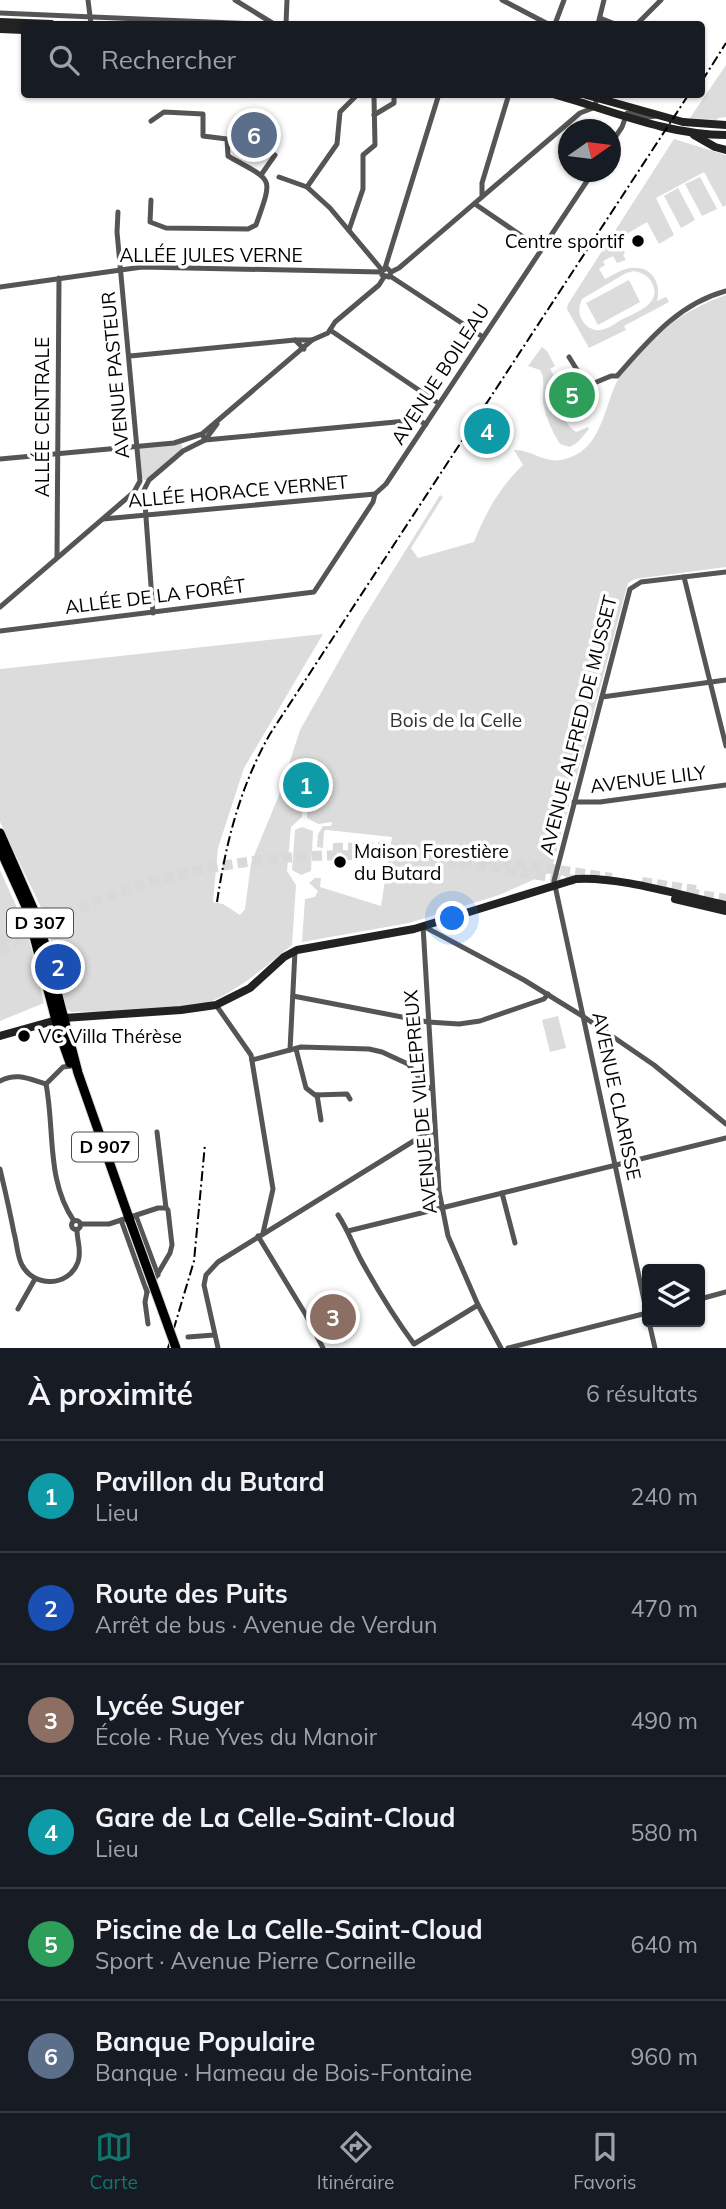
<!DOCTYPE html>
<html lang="fr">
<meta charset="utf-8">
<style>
body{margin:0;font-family:Mulish,sans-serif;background:#242831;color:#f1f3f6}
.controls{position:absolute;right:21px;bottom:21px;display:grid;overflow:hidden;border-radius:7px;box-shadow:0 2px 5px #0004}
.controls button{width:63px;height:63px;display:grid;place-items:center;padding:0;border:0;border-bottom:2px solid #363941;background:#171b24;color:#f1f3f6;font:35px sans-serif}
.compass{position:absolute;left:558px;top:119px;width:63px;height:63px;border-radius:50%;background:#171b24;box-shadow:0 2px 5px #0004;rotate:76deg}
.you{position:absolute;left:453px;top:919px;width:24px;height:24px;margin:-18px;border:5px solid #fff;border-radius:50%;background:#1a73e8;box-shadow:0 0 0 10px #1a73e833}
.badge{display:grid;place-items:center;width:46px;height:46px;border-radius:50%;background:#0f766e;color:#fff;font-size:23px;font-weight:700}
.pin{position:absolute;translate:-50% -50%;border:4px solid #fff;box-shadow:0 2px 7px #0006}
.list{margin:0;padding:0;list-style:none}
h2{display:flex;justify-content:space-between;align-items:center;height:91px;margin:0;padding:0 28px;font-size:30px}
h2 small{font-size:23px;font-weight:400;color:#9ea1a6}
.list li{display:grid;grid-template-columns:46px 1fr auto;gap:21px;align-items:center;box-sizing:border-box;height:112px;padding:0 28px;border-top:2px solid #363941}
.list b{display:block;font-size:26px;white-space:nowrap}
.list p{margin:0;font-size:23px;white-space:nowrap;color:#9ea1a6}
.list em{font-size:23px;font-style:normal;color:#9ea1a6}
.icon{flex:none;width:38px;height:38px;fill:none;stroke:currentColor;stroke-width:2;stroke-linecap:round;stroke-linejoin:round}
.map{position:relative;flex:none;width:726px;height:1348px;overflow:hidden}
.search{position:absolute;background:#171b24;box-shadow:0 2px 5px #0004;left:21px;right:21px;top:21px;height:77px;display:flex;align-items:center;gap:18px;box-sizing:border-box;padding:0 24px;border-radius:7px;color:#9ea1a6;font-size:26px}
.sheet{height:763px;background:#171b24}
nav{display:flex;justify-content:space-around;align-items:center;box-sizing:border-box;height:98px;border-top:2px solid #363941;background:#171b24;font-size:19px;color:#9ea1a6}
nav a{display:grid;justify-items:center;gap:4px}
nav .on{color:#0f766e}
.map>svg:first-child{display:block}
</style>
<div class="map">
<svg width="726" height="1348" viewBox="0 0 726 1348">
<rect width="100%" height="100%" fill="#fff"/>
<g fill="#dcdcdc" fill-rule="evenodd">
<polygon points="726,65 726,117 718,118 717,120 690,118"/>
<path d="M674 139 726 155V205L723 207 704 172 656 198 674 235 659 244 647 222 618 239 625 253 623 255 626 260 617 263 613 256 603 261 605 265 599 269 605 279C613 275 622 269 631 268 652 265 662 284 657 301L666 297 669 302 624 326 626 330 589 348 567 309 568 304ZM634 271C642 273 648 275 652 283 663 304 635 313 621 320 615 324 607 329 601 330 593 331 586 327 582 320 578 313 579 306 582 299L626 273Z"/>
<polygon points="700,177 717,209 702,216 685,184"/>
<polygon points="678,188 695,220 681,228 664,196"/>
<polygon points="629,280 640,302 598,325 586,303"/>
<path d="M726 295V567L635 579 628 583 551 872 499 895 409 923 302 942 305 899 315 897 318 891 309 883 315 878H321L320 887 381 906 392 837 327 830 324 831 323 848 317 847 318 834 323 826H331L332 822 318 824 307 818 308 804 313 800 314 789H312L310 779 303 777 297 788V798L302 804V817L291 827 287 871 296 885 292 945C267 965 242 988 212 1001 183 1014 106 1011 71 1012L65 1007 46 918 0 822V669L323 634 244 768 218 848 213 902 223 904 240 915 245 909 251 863 279 795 300 730 361 622 440 495 443 497 411 548 418 558 474 542C486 512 499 488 523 465L514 450C530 449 544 463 561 460 606 452 603 399 623 371 649 335 684 310 726 295Z"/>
<path d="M542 347 547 351 555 366 550 369C553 374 556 379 558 384 564 404 559 420 576 432L588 427 589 429 578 442 570 447 560 444C552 431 546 418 543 403 542 392 546 379 540 370L528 366Z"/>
<polygon points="181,442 183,451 149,480 144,480 141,476 137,446"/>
<polygon points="302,827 313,831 311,871 301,875 292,870 295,830"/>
<polygon points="0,870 27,930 44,1003 0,1021"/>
<polygon points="558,1016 566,1048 550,1052 542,1020"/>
</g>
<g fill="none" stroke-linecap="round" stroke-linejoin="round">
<g stroke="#d9d9d9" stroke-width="10" stroke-dasharray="10 5" stroke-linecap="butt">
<polyline points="333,848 389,847 432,852"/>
<polyline points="486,859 612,878"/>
<polyline points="642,882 696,890"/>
<polyline points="689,893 726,899"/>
<polyline points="0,941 38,921"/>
<path d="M0 951C128 867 284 845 434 859 481 864 528 875 576 880"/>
</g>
<defs>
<g id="primary">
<polyline points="0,833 39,922 78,1073 130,1221"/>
<polyline points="0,849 27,909 59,1032 70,1063"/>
</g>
</defs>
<use href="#primary" stroke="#dbdbdb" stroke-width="11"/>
<g stroke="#555" stroke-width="5">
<polyline points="88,0 91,24"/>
<polyline points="235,0 274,24"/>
<polyline points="502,0 548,24"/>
<polyline points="0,13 256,24"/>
<polyline points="600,18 615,24"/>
<polyline points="286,24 287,0"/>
<polyline points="555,24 564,0"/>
<polyline points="598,24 604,0"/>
<polyline points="637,24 661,0"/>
<polyline points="358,94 340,112 337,144 307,187 330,208 382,270"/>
<polyline points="374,115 394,103 394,94"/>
<path d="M151 121 164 112 203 114V136L227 139 228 156C273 182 274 174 256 225L248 229 166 228 150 222 151 200"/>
<polyline points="610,145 622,127 627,113 648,117 656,116"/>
<polyline points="261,175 275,155"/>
<polyline points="279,177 307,187"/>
<polyline points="482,195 482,183 509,94"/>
<polyline points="475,204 541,249"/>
<polyline points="349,230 363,189 363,155 375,145 374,97 370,94"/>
<polyline points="385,268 439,94"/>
<polyline points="382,275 389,277 391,272 399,268 580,113 593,108 600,94"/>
<polyline points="390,276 483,337"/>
<polyline points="0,287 142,267 381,272 387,268 391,272"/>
<polyline points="330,330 438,403"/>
<polyline points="304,349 295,340 312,340"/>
<polyline points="130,356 295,340"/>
<path d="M569 357 587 386 611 376H617C649 340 678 304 726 291"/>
<polyline points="202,434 205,440 417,420 426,424"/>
<polyline points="0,459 174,443 202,434 312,340 328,333 335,322 379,285 384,277"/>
<polyline points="103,519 375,494"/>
<polyline points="57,557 59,278"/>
<polyline points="684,577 726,746"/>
<polyline points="0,607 134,492 140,481 117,232 118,212"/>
<polyline points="153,613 144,490 149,480 183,451 205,440 217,424"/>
<polyline points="0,631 314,592 373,502 375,494 386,484 593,172"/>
<polyline points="602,697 726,680"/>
<polyline points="574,802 600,802 726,785"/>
<polyline points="293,996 428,1022 459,1024 480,1021 544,999 548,994"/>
<polyline points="216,1005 251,1055 273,1189 263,1233"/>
<polyline points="296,1049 306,1088 315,1095 347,1094 350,1099"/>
<polyline points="290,1050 295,951"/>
<polyline points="252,1060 301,1047 369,1049 382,1052 408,1064 426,1086 432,1089"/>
<path d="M0 1081C17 1072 29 1079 46 1084"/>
<path d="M46 1084C55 1131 46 1180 74 1221"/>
<polyline points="46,1084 63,1067 71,1066"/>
<polyline points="317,1095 321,1120"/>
<polyline points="157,1132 166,1208"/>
<path d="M0 1169C5 1190 10 1212 14 1233 17 1243 17 1256 22 1265 34 1288 69 1287 78 1262 82 1251 77 1241 77 1230"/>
<polyline points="502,1193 515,1243"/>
<path d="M338 1215C348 1230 353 1245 361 1260 377 1289 394 1317 414 1344L478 1305"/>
<polyline points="136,1216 158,1275"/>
<polyline points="121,1220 147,1292"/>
<circle cx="76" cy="1225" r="4.5"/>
<polyline points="81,1224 109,1224 158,1208 166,1208 168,1210 172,1245 170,1253 147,1292 145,1302 148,1324"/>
<polyline points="348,1231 726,1138"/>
<polyline points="258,1236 306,1315 323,1348"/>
<polyline points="700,1299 726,1292"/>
<polyline points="18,1309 35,1279"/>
<polyline points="647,1314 554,881 630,589 641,582 726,572"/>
<polyline points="649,1322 655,1348"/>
<polyline points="188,1337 214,1335"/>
<polyline points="218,1348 204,1285 206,1275 218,1262 425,1134 435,1131"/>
<polyline points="501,1348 478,1305 448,1236 439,1191 423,926 524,980 584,1017 654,1065 726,1124"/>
<polyline points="508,1348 647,1313"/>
</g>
<g stroke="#222" stroke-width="8">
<polyline points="0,22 51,24"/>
<polyline points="0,29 24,30"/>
<path d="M553 94C610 110 666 135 726 135"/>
<polyline points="583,94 683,122 726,125"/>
<polyline points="694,135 715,147 726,150"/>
<polyline points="675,899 726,911"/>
<path d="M0 1036 64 1018 181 1010 216 1005 250 988 284 957 297 950 414 929 576 879C619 876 682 896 726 905"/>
</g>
<use href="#primary" stroke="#000" stroke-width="9"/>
<g stroke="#000" stroke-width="2" stroke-dasharray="10 3.5 2 3.5" stroke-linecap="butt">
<polyline points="702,81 726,43"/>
<path d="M217 902C226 842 240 787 270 734L689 94"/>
<polyline points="168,1348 194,1261 205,1144"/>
</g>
<defs>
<polyline id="primary-bridge" points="130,1221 176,1348"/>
</defs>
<use href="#primary-bridge" stroke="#dbdbdb" stroke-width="11" stroke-linecap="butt"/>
<use href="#primary-bridge" stroke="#000" stroke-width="9"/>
</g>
<g fill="#000" stroke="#fff" stroke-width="2.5">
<circle cx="638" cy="241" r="7"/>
<circle cx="340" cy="862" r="7"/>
<circle cx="24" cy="1036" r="7"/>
</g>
<g text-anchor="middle" stroke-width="7" stroke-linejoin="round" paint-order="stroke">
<g fill="#fff" stroke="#4c4c4c" stroke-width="2">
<rect x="7" y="908.5" width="66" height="29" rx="5"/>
<rect x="72" y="1132.5" width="66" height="29" rx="5"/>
</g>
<g font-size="18" font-weight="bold" fill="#000">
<text x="40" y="929">D 307</text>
<text x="105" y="1153">D 907</text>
</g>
<g font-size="19" fill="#000" stroke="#fff" text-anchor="start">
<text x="624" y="248" text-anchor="end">Centre sportif</text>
<text x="354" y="858">Maison Forestière<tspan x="354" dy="22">du Butard</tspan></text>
<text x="38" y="1043">VC Villa Thérèse</text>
</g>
<g font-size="19" fill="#000" stroke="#fff">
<text x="211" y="262">ALLÉE JULES VERNE</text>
<text transform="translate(440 374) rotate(-57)" y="7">AVENUE BOILEAU</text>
<text transform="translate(115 375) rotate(-95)" y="7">AVENUE PASTEUR</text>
<text transform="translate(42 417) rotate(-90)" y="7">ALLÉE CENTRALE</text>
<text transform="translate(238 491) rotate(-5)" y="7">ALLÉE HORACE VERNET</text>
<text transform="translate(155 596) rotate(-7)" y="7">ALLÉE DE LA FORÊT</text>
<text transform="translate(578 725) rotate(-76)" y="7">AVENUE ALFRED DE MUSSET</text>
<text transform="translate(648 779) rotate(-7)" y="7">AVENUE LILY</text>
<text transform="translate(617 1096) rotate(78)" y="7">AVENUE CLARISSE</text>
<text transform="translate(420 1102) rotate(-95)" y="7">AVENUE DE VILLEPREUX</text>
</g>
<g font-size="19" fill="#333" stroke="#fff">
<text x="456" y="727">Bois de la Celle</text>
</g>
</g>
</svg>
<div class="controls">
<button><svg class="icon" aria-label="layers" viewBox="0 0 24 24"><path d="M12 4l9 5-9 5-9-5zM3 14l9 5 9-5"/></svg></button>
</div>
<svg class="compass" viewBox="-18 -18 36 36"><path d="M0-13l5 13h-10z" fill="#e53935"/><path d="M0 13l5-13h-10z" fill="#9ea1a6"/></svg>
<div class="you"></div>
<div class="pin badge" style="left:306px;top:785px;background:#0f9aa8">1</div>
<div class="pin badge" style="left:58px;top:967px;background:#1a4fb4">2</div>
<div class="pin badge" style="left:333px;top:1317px;background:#8d6e63">3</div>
<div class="pin badge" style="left:487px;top:431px;background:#0f9aa8">4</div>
<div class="pin badge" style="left:572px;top:395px;background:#2e9e5b">5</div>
<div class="pin badge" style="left:254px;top:135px;background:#5c6f8a">6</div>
<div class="search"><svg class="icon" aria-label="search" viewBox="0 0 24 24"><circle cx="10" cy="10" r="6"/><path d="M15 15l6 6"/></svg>Rechercher</div>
</div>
<section class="sheet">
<h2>À proximité<small>6 résultats</small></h2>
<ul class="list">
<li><span class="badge" style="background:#0f9aa8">1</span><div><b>Pavillon du Butard</b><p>Lieu</p></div><em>240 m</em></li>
<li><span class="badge" style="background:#1a4fb4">2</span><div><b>Route des Puits</b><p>Arrêt de bus · Avenue de Verdun</p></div><em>470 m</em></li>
<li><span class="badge" style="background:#8d6e63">3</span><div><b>Lycée Suger</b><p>École · Rue Yves du Manoir</p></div><em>490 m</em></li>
<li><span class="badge" style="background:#0f9aa8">4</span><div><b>Gare de La Celle-Saint-Cloud</b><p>Lieu</p></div><em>580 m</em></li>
<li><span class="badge" style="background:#2e9e5b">5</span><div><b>Piscine de La Celle-Saint-Cloud</b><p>Sport · Avenue Pierre Corneille</p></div><em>640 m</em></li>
<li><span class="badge" style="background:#5c6f8a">6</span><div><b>Banque Populaire</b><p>Banque · Hameau de Bois-Fontaine</p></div><em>960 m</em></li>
</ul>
</section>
<nav>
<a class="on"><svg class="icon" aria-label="map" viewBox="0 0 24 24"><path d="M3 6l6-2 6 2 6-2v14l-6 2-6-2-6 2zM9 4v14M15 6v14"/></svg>Carte</a>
<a><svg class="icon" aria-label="directions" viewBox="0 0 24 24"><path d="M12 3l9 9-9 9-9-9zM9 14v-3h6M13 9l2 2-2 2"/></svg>Itinéraire</a>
<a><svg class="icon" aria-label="saved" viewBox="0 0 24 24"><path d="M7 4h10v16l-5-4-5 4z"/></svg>Favoris</a>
</nav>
